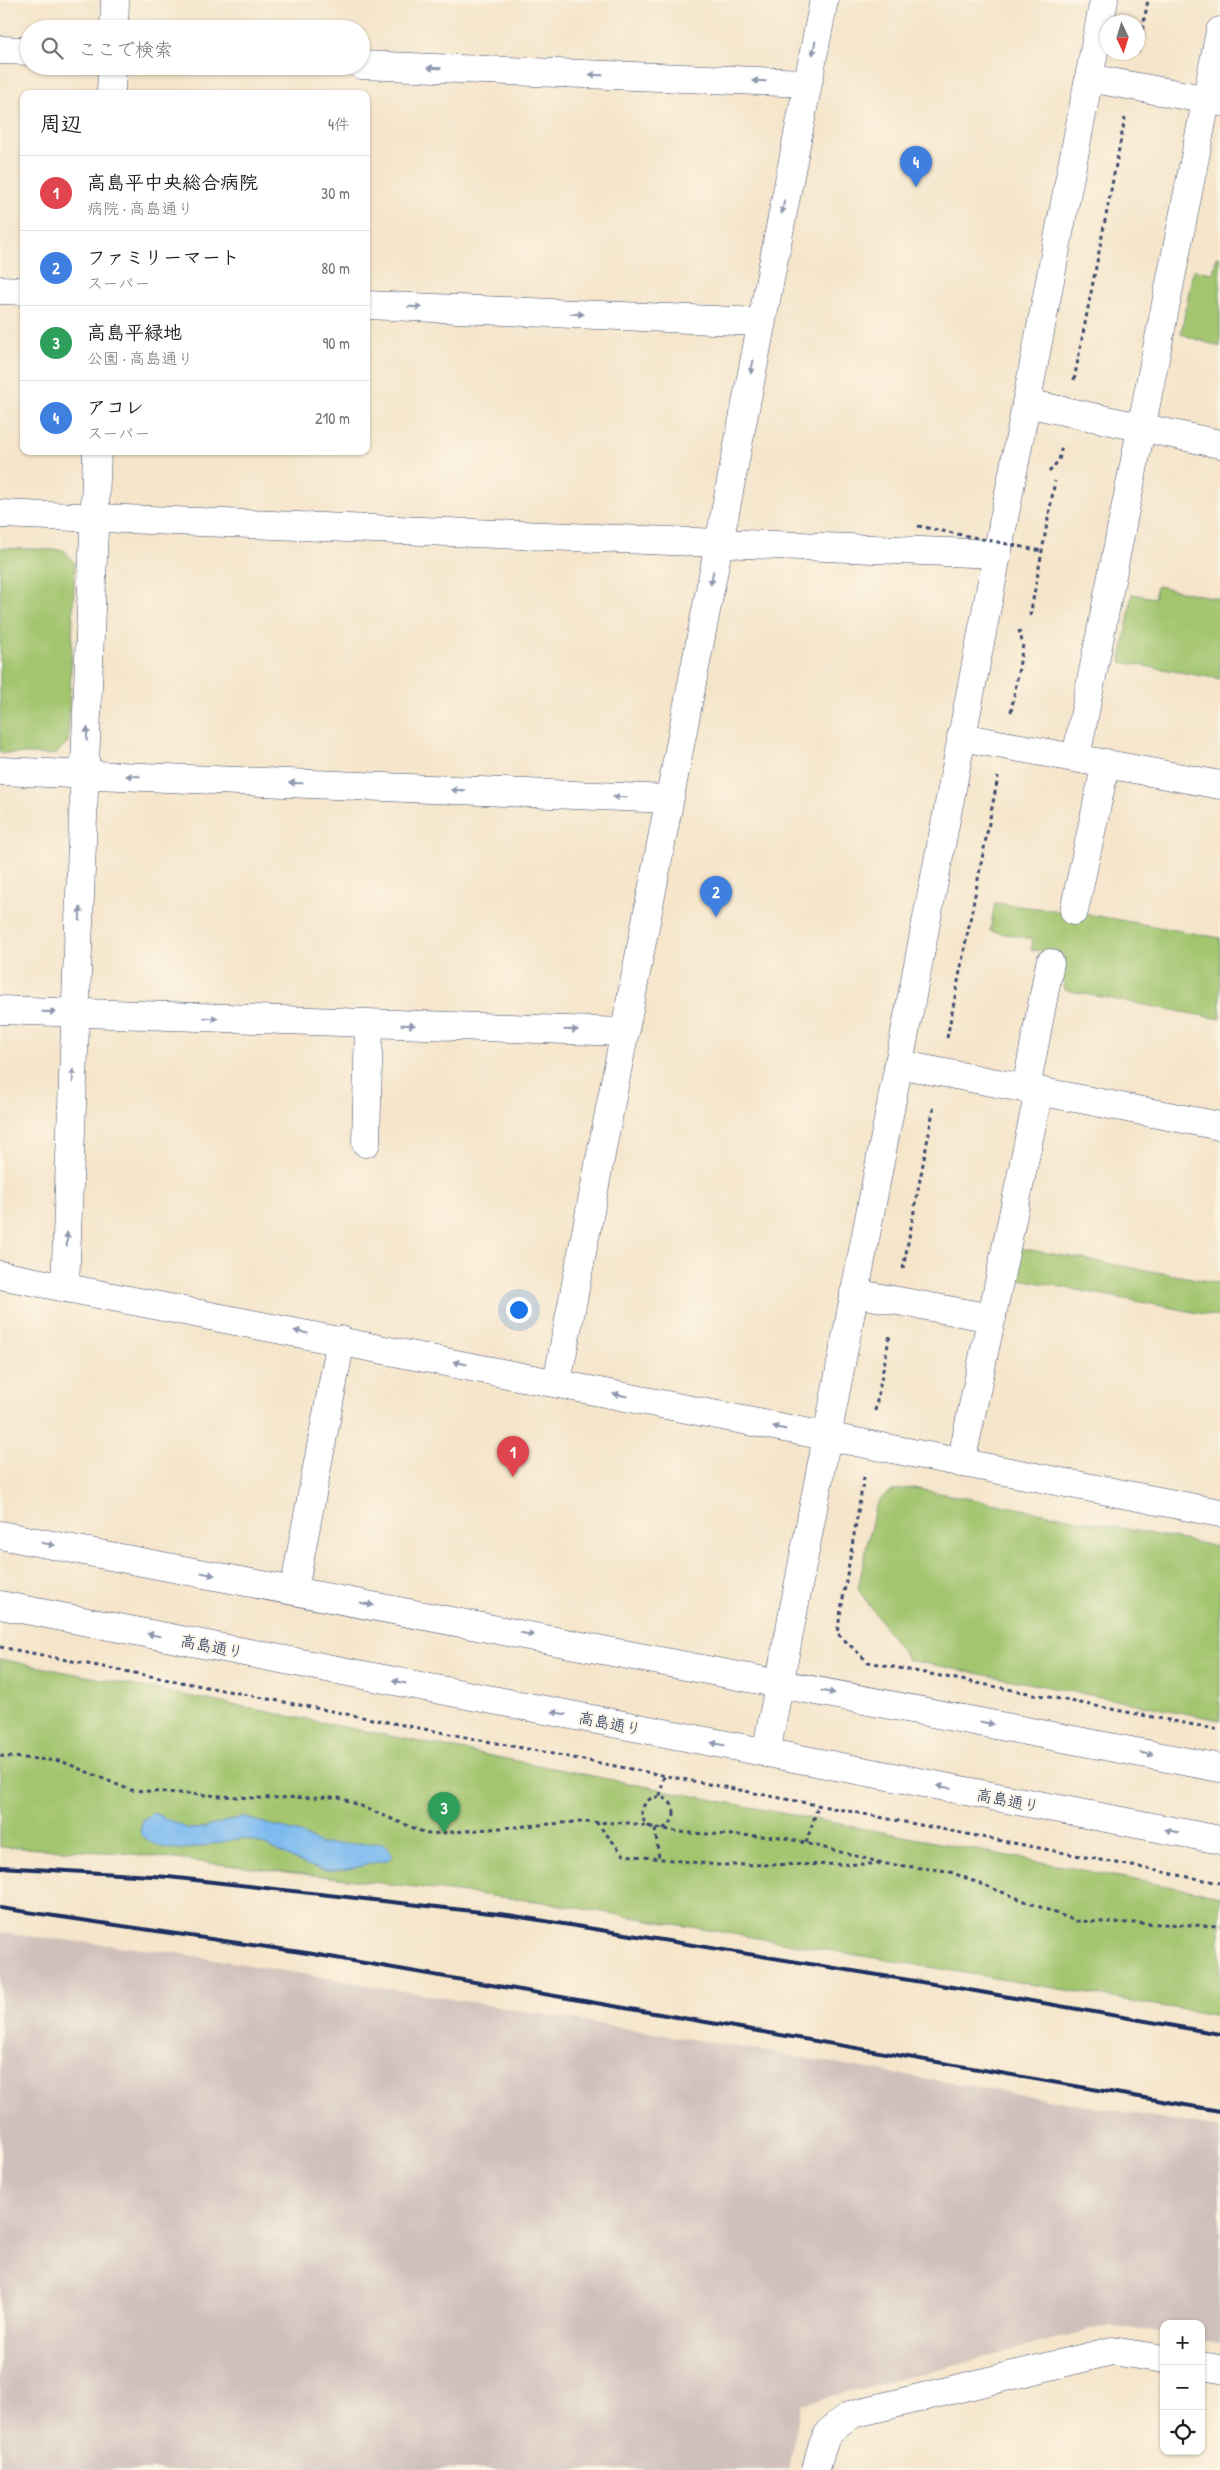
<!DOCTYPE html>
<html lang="ja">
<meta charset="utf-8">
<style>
body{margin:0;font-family:"Patrick Hand","Klee One",sans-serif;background:#f2f2f2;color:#222}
.controls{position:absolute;right:15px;bottom:15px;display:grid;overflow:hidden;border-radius:10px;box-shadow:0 1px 4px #0004}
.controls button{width:45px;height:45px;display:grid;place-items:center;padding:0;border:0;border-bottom:1px solid #e0e0e0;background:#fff;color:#222;font:25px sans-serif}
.compass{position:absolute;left:1100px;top:15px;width:45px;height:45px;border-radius:50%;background:#fff;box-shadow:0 1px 4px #0004;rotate:176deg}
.you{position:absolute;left:518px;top:1309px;width:18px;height:18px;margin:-12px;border:4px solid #fff;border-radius:50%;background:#1a73e8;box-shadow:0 0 0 8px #1a73e833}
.badge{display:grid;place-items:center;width:32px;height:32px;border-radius:50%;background:#ea580c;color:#fff;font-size:16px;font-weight:700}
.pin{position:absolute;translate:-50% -41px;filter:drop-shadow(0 1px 2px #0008)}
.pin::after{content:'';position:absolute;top:26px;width:18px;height:15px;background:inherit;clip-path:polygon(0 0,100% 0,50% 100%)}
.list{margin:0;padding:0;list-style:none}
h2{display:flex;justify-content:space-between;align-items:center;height:65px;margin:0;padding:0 20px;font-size:21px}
h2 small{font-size:16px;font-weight:400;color:#767676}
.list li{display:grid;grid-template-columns:32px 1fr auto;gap:15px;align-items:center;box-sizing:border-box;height:75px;padding:0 20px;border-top:1px solid #e0e0e0}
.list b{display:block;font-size:19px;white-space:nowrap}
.list p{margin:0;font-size:16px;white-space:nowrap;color:#767676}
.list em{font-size:16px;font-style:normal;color:#767676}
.icon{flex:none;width:28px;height:28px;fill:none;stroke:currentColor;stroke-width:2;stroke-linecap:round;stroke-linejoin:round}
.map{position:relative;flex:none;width:1220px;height:2470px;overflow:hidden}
.search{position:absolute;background:#fff;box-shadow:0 1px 4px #0004;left:20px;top:20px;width:350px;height:55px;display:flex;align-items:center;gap:12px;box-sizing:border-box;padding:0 18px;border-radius:28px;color:#767676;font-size:19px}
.panel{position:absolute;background:#fff;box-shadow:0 1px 4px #0004;left:20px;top:90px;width:350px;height:365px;border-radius:10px}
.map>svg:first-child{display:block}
</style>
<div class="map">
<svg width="1220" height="2470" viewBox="0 0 1220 2470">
<rect width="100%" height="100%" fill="#fcf5e5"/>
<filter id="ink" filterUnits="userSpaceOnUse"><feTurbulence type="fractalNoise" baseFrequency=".02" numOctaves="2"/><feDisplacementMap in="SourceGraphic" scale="10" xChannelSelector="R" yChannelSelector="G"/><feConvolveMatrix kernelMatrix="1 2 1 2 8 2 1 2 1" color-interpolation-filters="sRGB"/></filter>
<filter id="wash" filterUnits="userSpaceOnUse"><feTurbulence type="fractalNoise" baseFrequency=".0096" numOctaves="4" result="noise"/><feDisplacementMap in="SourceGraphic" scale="20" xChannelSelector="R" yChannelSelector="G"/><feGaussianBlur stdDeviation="1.12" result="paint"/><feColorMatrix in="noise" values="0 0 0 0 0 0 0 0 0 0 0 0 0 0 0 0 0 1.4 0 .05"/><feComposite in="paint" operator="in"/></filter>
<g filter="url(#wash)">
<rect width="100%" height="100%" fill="#f5e5ca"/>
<polygon fill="#cfc0bb" points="0,1933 171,1952 1220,2128 1220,2343 1201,2340 1201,2324 1164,2324 1164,2334 1110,2325 801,2404 788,2470 0,2470"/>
<g fill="#a2c56e" stroke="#5e7a66">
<polygon points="1217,256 1220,257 1220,347 1181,334 1193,270 1213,273"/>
<polygon points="0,548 64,550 75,564 68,742 55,755 0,753"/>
<polygon points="1157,586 1220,599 1220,679 1121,662 1132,594 1154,598"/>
<polygon points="995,903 1092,915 1220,938 1220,1019 1064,990 1060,952 1031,950 1033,939 990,931"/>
<polygon points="1019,1248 1220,1283 1220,1317 1014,1278"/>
<path d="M913 1488 1220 1547V1720L908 1660 858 1589 875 1507C884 1491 896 1489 913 1488Z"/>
<polygon points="0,1659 750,1807 1220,1896 1220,2016 543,1902 124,1853 0,1847"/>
</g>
<path fill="#7cbaef" stroke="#4c74a6" d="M154 1813 189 1829 202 1828 242 1817 300 1833 322 1844 382 1843 388 1847 392 1856 388 1860C369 1863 347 1872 327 1870 298 1867 274 1844 245 1839 239 1838 232 1840 226 1841 197 1847 163 1859 140 1833L143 1819Z"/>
</g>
<g filter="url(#ink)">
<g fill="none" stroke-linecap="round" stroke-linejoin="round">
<defs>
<g id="minor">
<polyline points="114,29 115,0"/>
<polyline points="0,50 29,51"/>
<polyline points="361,65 807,83"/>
<polyline points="1089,78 1220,102"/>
<polyline points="111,94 112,66"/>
<polyline points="0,290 24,291"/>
<polyline points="366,305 760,322"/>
<polyline points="1026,403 1220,444"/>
<polyline points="0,514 996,554"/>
<polyline points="961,737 1220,785"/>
<polyline points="1076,757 1220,31"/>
<polyline points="0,771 669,799"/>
<polyline points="1074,911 1106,763"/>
<polyline points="0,1010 625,1032"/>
<polyline points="898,1064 1220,1126"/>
<polyline points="1026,1089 1050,963"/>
<polyline points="366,1143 369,1024"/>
<polyline points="0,1275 1220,1513"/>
<polyline points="65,1288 97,451"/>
<polyline points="854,1293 992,1318"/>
<polyline points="557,1382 824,0"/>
<polyline points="961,1463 1039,1091"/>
<polyline points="294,1590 341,1340"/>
<polyline points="766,1753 1104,0"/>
<polyline points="1201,2366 1220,2369"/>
<path d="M816 2470C822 2441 826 2428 853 2414L1112 2351 1164 2359"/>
</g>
<g id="major">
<polyline points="0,1535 1220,1768"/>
<polyline points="0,1605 1220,1840"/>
</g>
</defs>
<use href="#minor" stroke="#3c4a6e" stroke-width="29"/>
<use href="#major" stroke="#3c4a6e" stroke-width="29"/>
<g stroke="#3c4a6e" stroke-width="3" stroke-dasharray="4 4" stroke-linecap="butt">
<polyline points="1138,53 1148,0"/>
<polyline points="1074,380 1125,118"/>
<polyline points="1049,472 1059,460 1062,445"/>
<polyline points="1030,616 1055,481"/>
<polyline points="1011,712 1023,645 1019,630"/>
<polyline points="947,1038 998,777"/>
<polyline points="903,1269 934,1106"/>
<polyline points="875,1411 890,1334"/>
<polyline points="864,1477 837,1633 868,1662 1220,1730"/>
<polyline points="0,1647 1220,1883"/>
<polyline points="0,1756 61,1761 130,1790 253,1798 339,1797 428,1834 575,1822 629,1823 687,1833 782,1837 887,1864 948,1871 1076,1921 1220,1926"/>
<polyline points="660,1796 664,1776"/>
<circle cx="658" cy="1813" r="16"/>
<polyline points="596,1822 624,1855 719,1865 882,1864"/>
<polyline points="655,1829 659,1858"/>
<polyline points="806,1843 818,1806"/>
</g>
<use href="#minor" stroke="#fff" stroke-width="28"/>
<use href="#major" stroke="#fff" stroke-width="28"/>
<g stroke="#1b2f5e" stroke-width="4">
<polyline points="0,1867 168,1877 508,1915 952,1987 1220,2034"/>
<polyline points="0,1908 307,1953 1220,2111"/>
</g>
<polyline stroke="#3c4a6e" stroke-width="3" stroke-dasharray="4 4" stroke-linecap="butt" points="918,526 1042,551"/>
</g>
<defs><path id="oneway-solid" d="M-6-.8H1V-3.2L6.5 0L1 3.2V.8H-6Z" transform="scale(1.25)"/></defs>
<g fill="#8d97ae">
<use href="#oneway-solid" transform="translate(814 48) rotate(101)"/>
<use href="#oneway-solid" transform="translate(434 68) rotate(-178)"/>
<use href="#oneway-solid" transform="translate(596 75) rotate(-178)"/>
<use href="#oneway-solid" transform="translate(759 81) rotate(-178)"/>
<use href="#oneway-solid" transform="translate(783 207) rotate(101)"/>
<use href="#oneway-solid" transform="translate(415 307) rotate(2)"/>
<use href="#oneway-solid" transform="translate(577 314) rotate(2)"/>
<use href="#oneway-solid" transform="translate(752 367) rotate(101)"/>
<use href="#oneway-solid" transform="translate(712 578) rotate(101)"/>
<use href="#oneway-solid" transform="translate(87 734) rotate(-88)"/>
<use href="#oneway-solid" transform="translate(133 776) rotate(-178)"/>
<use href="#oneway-solid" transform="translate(296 783) rotate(-178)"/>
<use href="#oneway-solid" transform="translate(458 790) rotate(-178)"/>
<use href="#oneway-solid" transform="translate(620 797) rotate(-178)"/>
<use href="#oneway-solid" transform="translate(80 914) rotate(-88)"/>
<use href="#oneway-solid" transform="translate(49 1012) rotate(2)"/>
<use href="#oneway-solid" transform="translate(211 1018) rotate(2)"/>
<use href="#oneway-solid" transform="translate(408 1025) rotate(2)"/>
<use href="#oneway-solid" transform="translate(571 1030) rotate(2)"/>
<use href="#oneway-solid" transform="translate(73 1076) rotate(-88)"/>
<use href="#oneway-solid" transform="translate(67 1239) rotate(-88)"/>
<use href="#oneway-solid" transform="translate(301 1332) rotate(-169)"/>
<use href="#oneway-solid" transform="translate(460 1363) rotate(-169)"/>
<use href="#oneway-solid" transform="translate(620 1395) rotate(-168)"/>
<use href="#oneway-solid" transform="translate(779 1428) rotate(-168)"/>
<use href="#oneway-solid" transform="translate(48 1544) rotate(11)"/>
<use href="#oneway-solid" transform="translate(208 1574) rotate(11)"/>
<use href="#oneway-solid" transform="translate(367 1604) rotate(11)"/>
<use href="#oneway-solid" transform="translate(527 1634) rotate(11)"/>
<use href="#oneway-solid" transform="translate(154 1635) rotate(-169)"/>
<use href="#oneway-solid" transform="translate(399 1682) rotate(-169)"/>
<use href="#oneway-solid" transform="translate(828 1692) rotate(11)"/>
<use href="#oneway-solid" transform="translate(559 1713) rotate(-169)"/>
<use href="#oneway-solid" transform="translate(987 1723) rotate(11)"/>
<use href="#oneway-solid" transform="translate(718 1744) rotate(-169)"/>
<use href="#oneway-solid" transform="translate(1147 1754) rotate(11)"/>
<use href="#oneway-solid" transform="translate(944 1787) rotate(-169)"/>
<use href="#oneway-solid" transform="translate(1172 1831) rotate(-169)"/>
</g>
</g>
<g text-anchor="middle" stroke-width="4" stroke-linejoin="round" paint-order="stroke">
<g font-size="16" fill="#1b2f5e" stroke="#fcf5e5">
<text transform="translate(212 1646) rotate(11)" y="6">高島通り</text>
<text transform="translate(610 1723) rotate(11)" y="6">高島通り</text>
<text transform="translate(1008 1800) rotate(11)" y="6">高島通り</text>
</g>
</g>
</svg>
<div class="controls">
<button>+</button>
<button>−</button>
<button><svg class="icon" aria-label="locate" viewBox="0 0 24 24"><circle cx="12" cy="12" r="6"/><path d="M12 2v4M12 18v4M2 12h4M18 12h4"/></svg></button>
</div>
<svg class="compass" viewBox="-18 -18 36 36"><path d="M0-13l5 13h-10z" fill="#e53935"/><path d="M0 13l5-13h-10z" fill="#767676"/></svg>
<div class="you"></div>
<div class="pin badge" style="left:513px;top:1477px;background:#e0444e">1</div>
<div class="pin badge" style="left:716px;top:917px;background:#3f7fe0">2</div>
<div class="pin badge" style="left:444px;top:1833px;background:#2e9e5b">3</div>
<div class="pin badge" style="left:916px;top:187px;background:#3f7fe0">4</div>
<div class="search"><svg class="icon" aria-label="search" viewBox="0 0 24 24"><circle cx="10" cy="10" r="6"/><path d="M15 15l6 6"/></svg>ここで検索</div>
<section class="panel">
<h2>周辺<small>4件</small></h2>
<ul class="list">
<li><span class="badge" style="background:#e0444e">1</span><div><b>高島平中央総合病院</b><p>病院 · 高島通り</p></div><em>30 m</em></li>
<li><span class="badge" style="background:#3f7fe0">2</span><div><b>ファミリーマート</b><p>スーパー</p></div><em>80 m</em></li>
<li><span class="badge" style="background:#2e9e5b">3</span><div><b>高島平緑地</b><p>公園 · 高島通り</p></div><em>90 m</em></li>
<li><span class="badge" style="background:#3f7fe0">4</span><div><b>アコレ</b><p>スーパー</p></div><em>210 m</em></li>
</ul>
</section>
</div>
